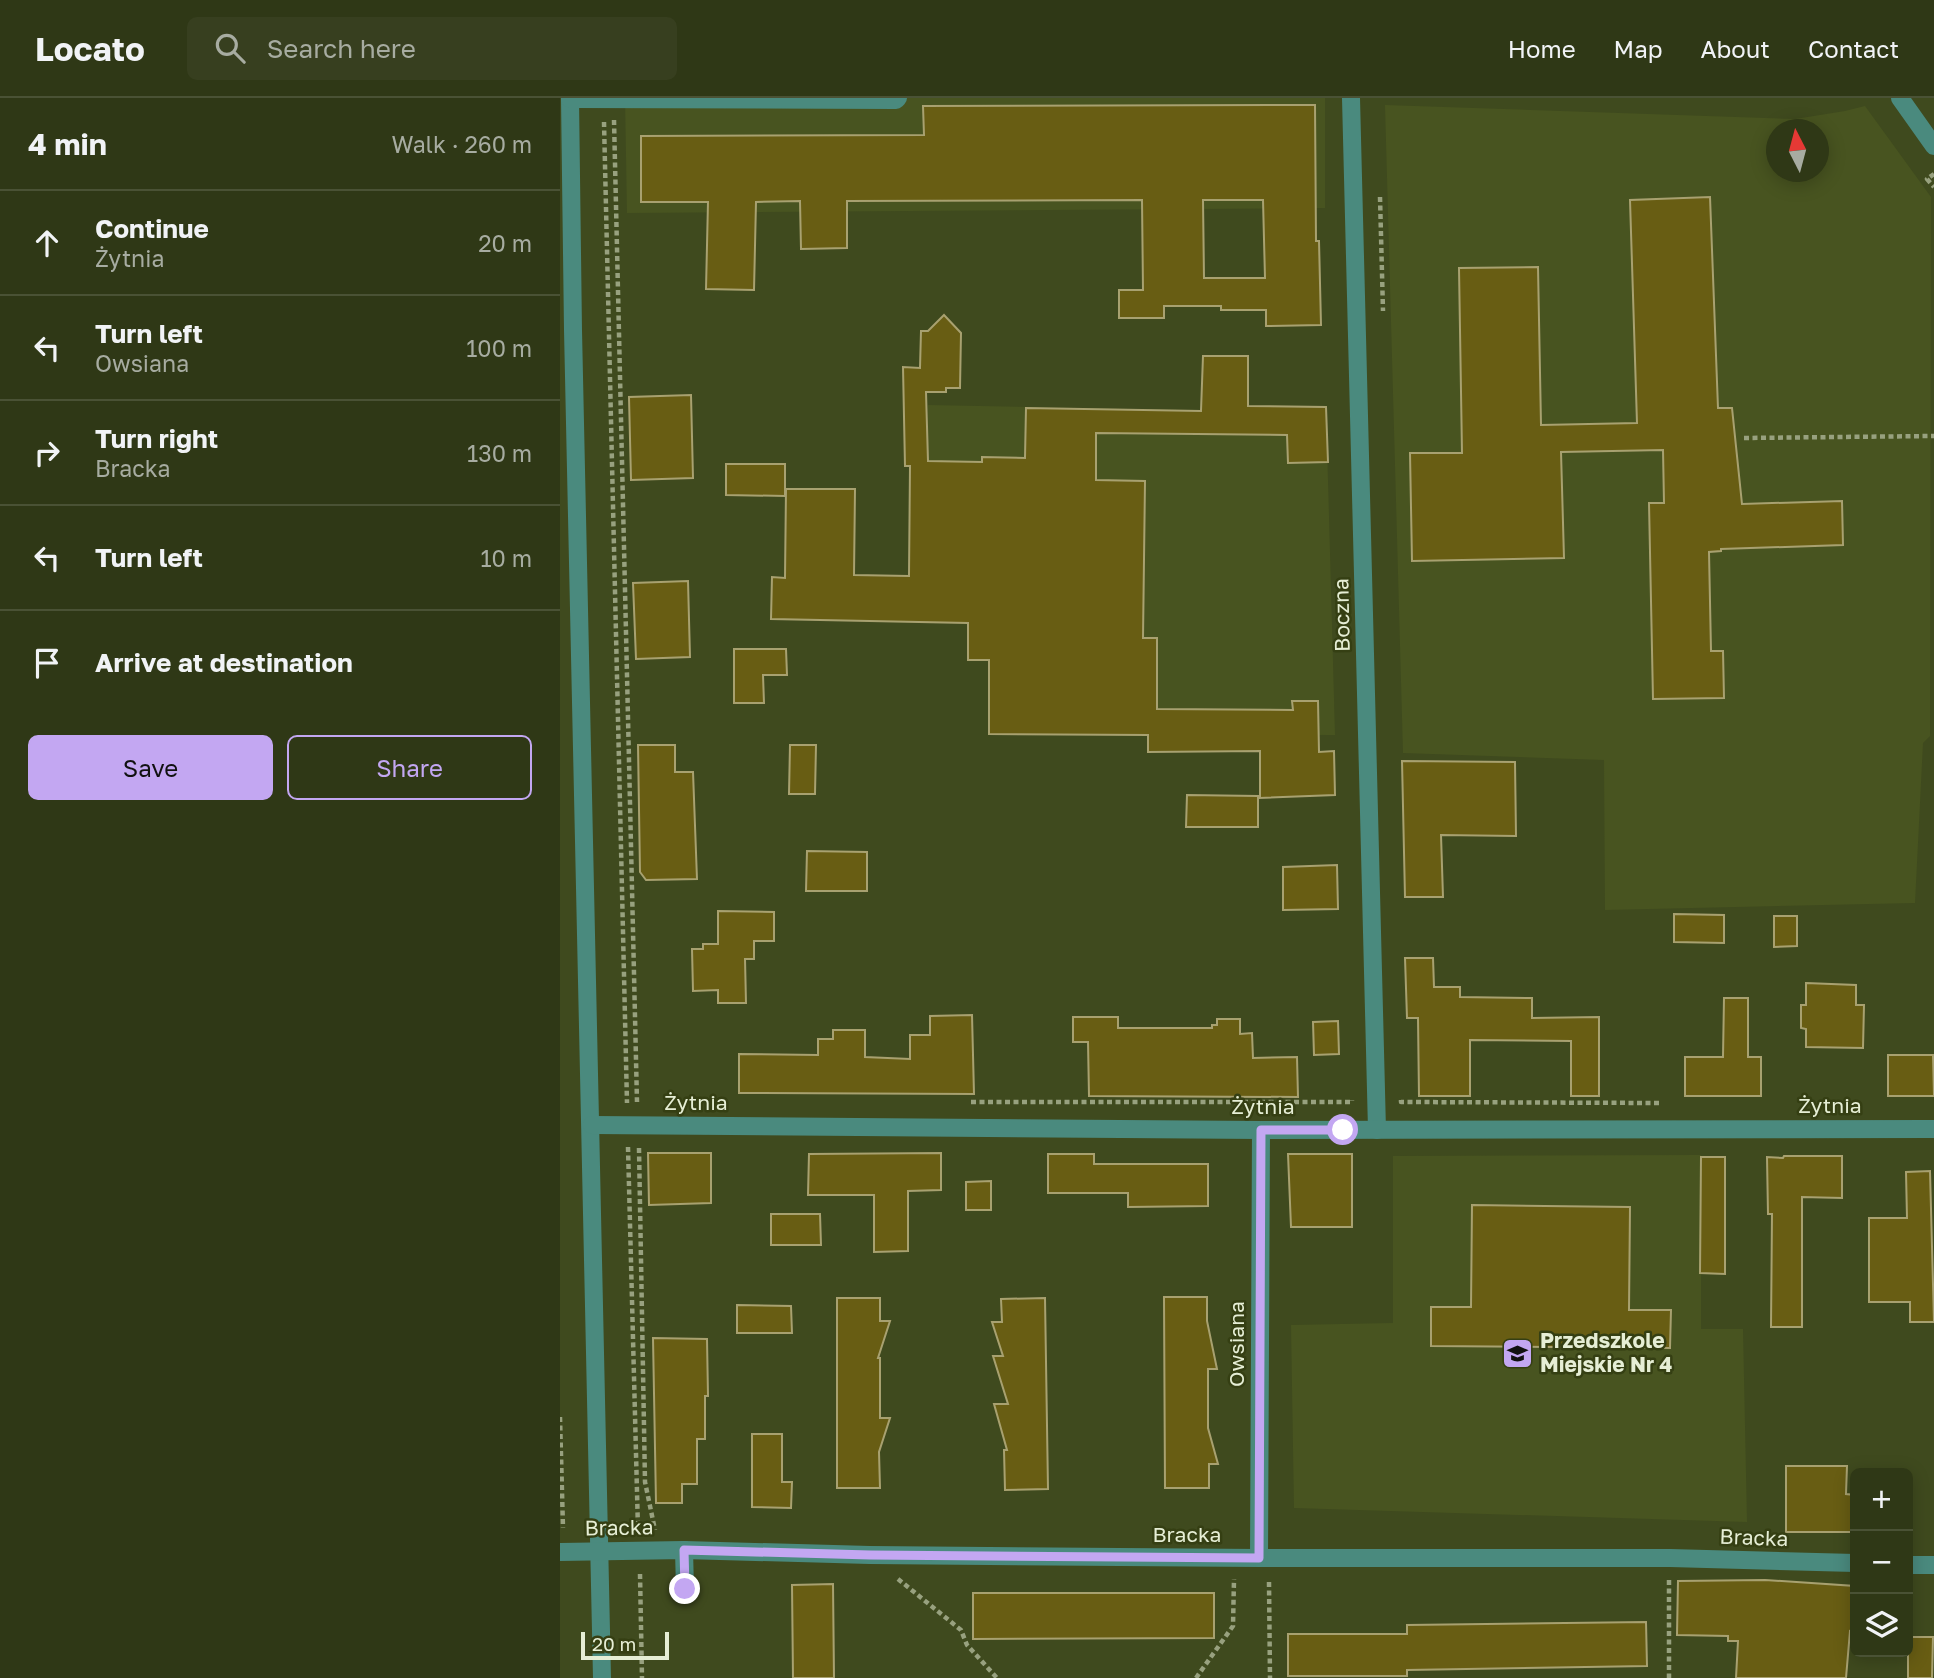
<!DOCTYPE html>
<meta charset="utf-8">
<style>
body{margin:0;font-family:"Golos Text",sans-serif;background:#373f1f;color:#f1f3f6}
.controls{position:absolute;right:21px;bottom:21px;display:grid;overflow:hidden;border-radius:10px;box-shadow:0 4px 18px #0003}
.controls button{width:63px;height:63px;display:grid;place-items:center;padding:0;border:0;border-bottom:2px solid #4a5235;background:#2f3816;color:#f1f3f6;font:35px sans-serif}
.compass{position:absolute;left:1206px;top:21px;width:63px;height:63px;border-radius:50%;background:#2f3816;box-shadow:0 4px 18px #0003;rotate:354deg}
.scale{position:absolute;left:21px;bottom:18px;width:88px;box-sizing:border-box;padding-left:7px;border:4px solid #e6eed5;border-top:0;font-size:19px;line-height:24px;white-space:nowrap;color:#e6eed5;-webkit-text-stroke:5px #353f13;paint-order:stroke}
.stop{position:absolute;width:21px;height:21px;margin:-16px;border:5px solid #c3a7f2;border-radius:50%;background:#fff}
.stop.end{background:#c3a7f2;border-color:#fff;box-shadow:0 2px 7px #0008}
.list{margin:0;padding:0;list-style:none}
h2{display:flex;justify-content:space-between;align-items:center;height:91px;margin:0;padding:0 28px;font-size:30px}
h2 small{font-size:23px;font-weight:400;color:#a7aca1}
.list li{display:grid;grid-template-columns:46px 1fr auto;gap:21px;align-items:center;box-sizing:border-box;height:105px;padding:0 28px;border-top:2px solid #4a5235}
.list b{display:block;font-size:26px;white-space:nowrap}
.list p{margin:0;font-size:23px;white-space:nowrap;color:#a7aca1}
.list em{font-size:23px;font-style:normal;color:#a7aca1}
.actions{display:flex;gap:14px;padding:21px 28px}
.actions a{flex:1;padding:16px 0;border:2px solid #c3a7f2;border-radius:10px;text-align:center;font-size:24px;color:#c3a7f2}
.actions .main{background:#c3a7f2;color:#111}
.icon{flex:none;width:38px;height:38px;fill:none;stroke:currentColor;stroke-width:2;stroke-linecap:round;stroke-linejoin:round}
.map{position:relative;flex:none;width:1374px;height:1580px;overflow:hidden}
header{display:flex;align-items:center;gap:42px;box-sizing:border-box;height:98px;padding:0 35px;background:#2f3816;border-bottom:2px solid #4a5235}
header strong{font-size:33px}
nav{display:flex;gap:38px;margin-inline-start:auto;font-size:24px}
.search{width:490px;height:63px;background:#373f1f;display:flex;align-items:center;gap:18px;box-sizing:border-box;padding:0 24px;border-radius:10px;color:#a7aca1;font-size:26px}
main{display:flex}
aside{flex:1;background:#2f3816}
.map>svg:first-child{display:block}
</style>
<header>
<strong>Locato</strong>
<div class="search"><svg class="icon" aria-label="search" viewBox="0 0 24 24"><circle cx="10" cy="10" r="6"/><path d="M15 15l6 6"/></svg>Search here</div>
<nav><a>Home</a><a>Map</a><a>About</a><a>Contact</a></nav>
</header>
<main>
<aside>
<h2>4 min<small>Walk · 260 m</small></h2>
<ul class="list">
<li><svg class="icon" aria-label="ahead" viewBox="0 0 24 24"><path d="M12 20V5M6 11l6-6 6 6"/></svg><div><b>Continue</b><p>Żytnia</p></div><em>20 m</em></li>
<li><svg class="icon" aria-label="left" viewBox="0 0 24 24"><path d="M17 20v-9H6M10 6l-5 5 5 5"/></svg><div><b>Turn left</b><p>Owsiana</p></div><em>100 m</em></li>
<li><svg class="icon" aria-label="right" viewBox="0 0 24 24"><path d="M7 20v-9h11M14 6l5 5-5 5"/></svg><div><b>Turn right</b><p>Bracka</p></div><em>130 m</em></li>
<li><svg class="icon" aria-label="left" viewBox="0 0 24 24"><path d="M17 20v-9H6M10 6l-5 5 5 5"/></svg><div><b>Turn left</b></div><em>10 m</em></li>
<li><svg class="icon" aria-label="arrive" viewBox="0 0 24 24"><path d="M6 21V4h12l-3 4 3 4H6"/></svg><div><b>Arrive at destination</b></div></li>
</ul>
<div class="actions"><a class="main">Save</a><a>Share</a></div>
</aside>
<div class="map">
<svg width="1374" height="1580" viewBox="0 0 1374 1580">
<rect width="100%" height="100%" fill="#3f4a1e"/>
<g fill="#485420" fill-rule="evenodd">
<polygon points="65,0 765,0 765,110 67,115"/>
<path d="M825 7 1235 21 1285 13 1305 8 1371 99 1370 638 1363 645 1355 805 1045 812 1044 662 843 655ZM1216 32H1258V74H1216Z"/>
<polygon points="368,307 671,313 671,308 766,309 775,637 429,636 429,562 368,381"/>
<polygon points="1141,1057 1141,1231 1183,1231 1187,1424 734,1410 731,1227 833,1225 833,1058"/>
</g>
<g fill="#685d13" stroke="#a8a170" stroke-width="2" fill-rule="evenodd">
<path d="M755 7 756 143H759L761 227 706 228V212H661V208H604V220H559V192H583L582 102 287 103V150L241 151 240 103 196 104 194 192 146 191 148 104H81V38L364 37 363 8ZM643 102H703L705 180H644Z"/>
<polygon points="1150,99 1158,310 1172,310 1182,406 1282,403 1283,447 1161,451 1161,453 1149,454 1151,553 1163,553 1164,600 1093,601 1089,405 1104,405 1103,352 1001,354 1004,460 852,463 850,355 902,355 899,170 978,169 981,327 1077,325 1070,102"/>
<polygon points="384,217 401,235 400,290 386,290 386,294 366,294 368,363 422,364 422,359 465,360 466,310 641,313 643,258 688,258 688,308 766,309 768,364 728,365 727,337 536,335 536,382 585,383 583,540 597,540 597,611 733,612 732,603 758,603 759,654 774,653 775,697 700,700 700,653 588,654 588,637 429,636 429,562 408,562 408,525 211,521 212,479 225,480 226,391 295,391 294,477 349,478 350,368 345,368 343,269 360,270 361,233 368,233"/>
<polygon points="131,297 133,380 71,382 69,299"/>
<polygon points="166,366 225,366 225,398 166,397"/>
<polygon points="128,483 130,559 76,561 73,485"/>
<polygon points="174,551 226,551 227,577 203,577 204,605 174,605"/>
<polygon points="78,647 115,647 115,674 133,674 137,781 86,782 80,774"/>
<polygon points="230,647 256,647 255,696 229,696"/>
<polygon points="842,663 955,664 956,738 881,737 883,799 845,799"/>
<polygon points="627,697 698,698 698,729 626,729"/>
<polygon points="247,753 307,754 307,793 246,793"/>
<polygon points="777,767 778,811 723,812 723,769"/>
<polygon points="158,813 214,814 214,843 194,843 194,861 185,861 186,905 158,905 158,892 133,893 132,851 143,851 143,846 158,846"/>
<polygon points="1114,816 1164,817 1164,845 1114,844"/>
<polygon points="1214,818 1237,818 1237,848 1214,849"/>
<polygon points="845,860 873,860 874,889 900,889 900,899 972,900 972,920 1039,919 1039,998 1011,998 1011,943 910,942 910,998 859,998 858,920 847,920"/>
<polygon points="1246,885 1296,887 1296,907 1304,907 1303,950 1246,949 1246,931 1241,930 1241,907 1246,907"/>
<polygon points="1164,900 1188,900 1188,959 1201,959 1201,998 1125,998 1125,959 1163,959"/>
<polygon points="412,917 414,996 179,995 179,956 258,957 258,941 273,941 273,932 305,932 305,959 350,961 350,937 370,937 370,918"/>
<polygon points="513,919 558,919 558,930 652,930 652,927 657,927 657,921 680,921 680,936 692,935 693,960 737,959 738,999 529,998 528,944 513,944"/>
<polygon points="778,923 779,956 754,957 753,924"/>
<polygon points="1328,957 1373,957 1374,998 1328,998"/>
<polygon points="88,1055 151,1055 151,1105 89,1107"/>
<polygon points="381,1055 381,1092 348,1093 348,1153 314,1154 314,1097 248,1097 249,1056"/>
<polygon points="488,1056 534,1056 534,1066 648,1066 648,1108 568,1109 568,1095 488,1095"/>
<polygon points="728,1056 792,1056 792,1129 731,1129"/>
<polygon points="1224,1058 1282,1058 1282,1100 1242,1099 1242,1229 1211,1229 1212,1116 1208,1116 1207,1059 1223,1060"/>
<polygon points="1141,1059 1165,1059 1165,1176 1140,1175"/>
<polygon points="1370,1073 1374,1224 1350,1224 1350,1204 1309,1204 1309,1120 1347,1120 1346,1074"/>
<polygon points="431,1083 431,1112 406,1112 406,1084"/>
<polygon points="912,1107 1070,1109 1069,1212 1111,1212 1110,1250 871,1248 871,1209 911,1209"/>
<polygon points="211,1116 260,1116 261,1147 211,1147"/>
<polygon points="604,1199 647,1199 647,1223 657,1271 648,1271 648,1330 658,1366 649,1366 649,1390 605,1390"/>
<polygon points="277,1200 320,1200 320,1223 330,1223 318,1260 320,1260 320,1320 330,1320 319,1354 320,1390 277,1390"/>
<polygon points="485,1200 488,1391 445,1392 444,1352 447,1352 434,1306 448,1306 433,1258 443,1258 432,1224 442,1224 441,1201"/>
<polygon points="177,1207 231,1208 232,1235 177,1235"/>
<polygon points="93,1240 147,1241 148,1298 145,1298 145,1341 137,1341 137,1386 122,1386 122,1405 96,1405"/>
<polygon points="192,1336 222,1336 222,1384 232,1384 231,1410 192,1409"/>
<polygon points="1226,1368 1287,1368 1286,1396 1295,1397 1295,1434 1226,1434"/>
<polygon points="1205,1482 1295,1488 1295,1534 1290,1533 1286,1580 1176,1580 1178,1543 1168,1543 1168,1538 1117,1537 1118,1483"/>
<polygon points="273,1486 274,1580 233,1580 232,1487"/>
<polygon points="413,1495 654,1495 654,1540 413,1541"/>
<polygon points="1086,1524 1087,1568 847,1572 847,1578 728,1578 728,1536 847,1536 847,1527"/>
<polygon points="1348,1539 1373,1539 1372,1580 1348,1580"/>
</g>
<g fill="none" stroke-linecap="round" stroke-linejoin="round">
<g stroke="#98a17f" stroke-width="4.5" stroke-dasharray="5 3.5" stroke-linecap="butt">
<polyline points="54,22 77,1004"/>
<polyline points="44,24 67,1005"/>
<polyline points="1374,76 1367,81 1374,89"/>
<polyline points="820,99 823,213"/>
<polyline points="1184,340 1374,338"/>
<polyline points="841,1002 841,1004 1100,1005"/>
<polyline points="411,1004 792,1004 792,1002"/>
<polyline points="68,1049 78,1432"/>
<polyline points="79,1050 85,1384 95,1432"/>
<polyline points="0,1319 3,1430"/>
<polyline points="80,1476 82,1580"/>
<polyline points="338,1481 401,1532 407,1547 437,1580"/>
<polyline points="1109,1482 1109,1580"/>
<polyline points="709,1484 710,1580"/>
<polyline points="636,1580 673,1528 674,1481"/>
</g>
<g stroke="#4a8a7e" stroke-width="18">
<polyline points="10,0 13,232 42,1580"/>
<polyline points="791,0 817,1032"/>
<polyline points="1340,0 1374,48"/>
<polyline points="10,1 336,2 338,0"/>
<polyline points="32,1027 701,1032 1374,1031"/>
<polyline points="124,1452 125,1491"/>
<polyline points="0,1454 124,1452 310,1457 699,1460 1110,1460 1295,1465"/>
<polyline points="699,1460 701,1032"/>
<polyline points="1348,1467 1374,1467"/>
</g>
</g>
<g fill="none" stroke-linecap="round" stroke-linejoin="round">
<polyline stroke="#c3a7f2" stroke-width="9" points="125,1491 124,1452 310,1457 699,1460 701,1032 783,1032"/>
</g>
<defs>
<symbol id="school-square" viewBox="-11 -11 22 22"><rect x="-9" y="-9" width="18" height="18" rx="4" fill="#c3a7f2" stroke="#353f13"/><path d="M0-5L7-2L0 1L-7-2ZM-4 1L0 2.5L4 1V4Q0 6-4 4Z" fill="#111"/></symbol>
</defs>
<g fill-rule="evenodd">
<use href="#school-square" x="940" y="1238" width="35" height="35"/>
</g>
<g text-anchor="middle" stroke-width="5" stroke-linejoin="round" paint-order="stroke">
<g font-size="21" fill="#e6eed5" stroke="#353f13">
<text transform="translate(782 517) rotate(-91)" y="7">Boczna</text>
<text x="136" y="1012">Żytnia</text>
<text x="1270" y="1015">Żytnia</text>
<text x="703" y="1016">Żytnia</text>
<text transform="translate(677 1246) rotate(-90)" y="7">Owsiana</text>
<text transform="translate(59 1430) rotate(-1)" y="7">Bracka</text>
<text x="627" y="1444">Bracka</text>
<text transform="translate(1194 1440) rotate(2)" y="7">Bracka</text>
</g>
<g font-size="21" font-weight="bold" fill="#e6eed5" stroke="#353f13" text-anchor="start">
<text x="980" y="1250">Przedszkole<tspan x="980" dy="24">Miejskie Nr 4</tspan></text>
</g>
</g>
</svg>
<div class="controls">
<button>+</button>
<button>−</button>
<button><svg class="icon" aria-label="layers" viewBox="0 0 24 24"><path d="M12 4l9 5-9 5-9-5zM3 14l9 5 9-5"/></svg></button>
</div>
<svg class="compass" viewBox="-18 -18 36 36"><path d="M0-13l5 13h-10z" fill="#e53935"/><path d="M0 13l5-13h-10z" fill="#a7aca1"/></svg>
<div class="scale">20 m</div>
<div class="stop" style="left:783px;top:1032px"></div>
<div class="stop end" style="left:125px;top:1491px"></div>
</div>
</main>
